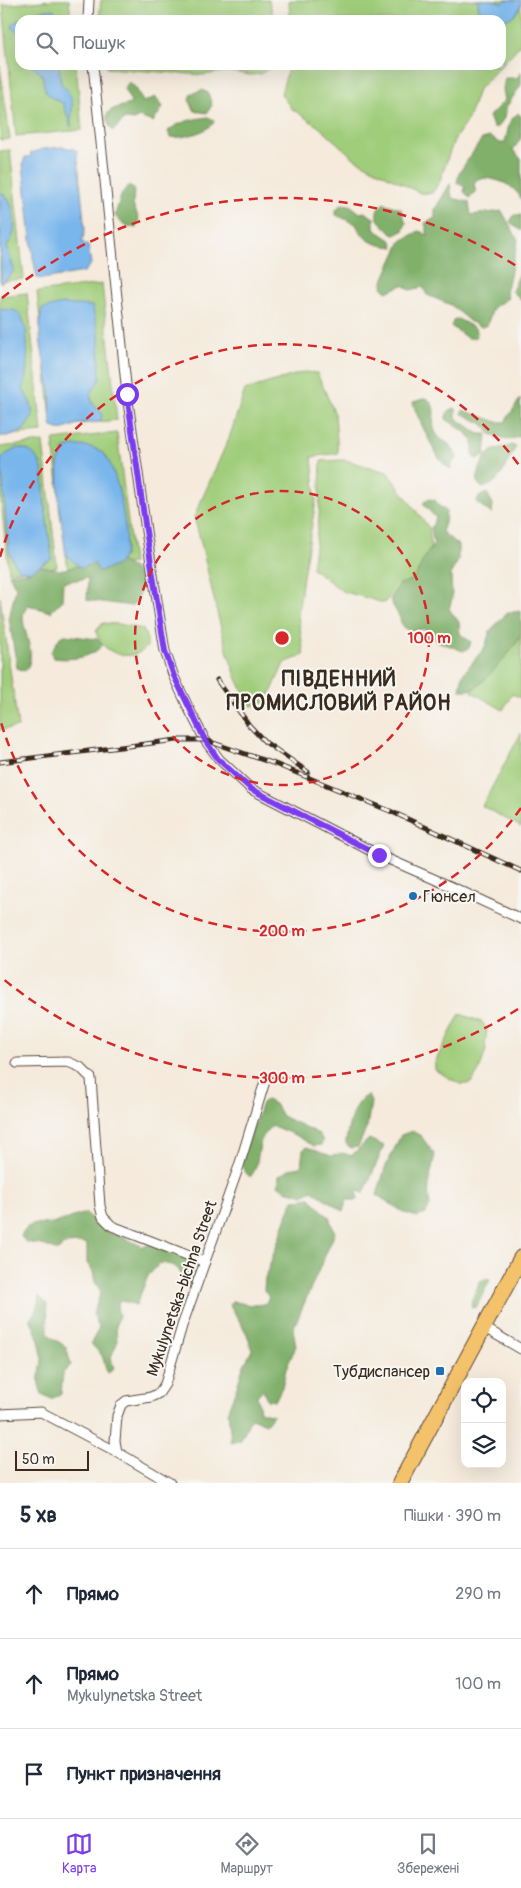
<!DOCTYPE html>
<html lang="uk">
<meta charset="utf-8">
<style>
body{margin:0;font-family:Pangolin,sans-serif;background:#f2f2f3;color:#1f2937}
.controls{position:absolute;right:15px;bottom:15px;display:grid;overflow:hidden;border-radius:10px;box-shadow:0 5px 20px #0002}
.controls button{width:45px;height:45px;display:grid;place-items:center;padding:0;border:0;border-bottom:1px solid #e0e1e3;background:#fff;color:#1f2937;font:25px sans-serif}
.scale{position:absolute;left:15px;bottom:12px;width:74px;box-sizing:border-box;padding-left:5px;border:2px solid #3b2a1e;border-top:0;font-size:14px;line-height:18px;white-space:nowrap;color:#3b2a1e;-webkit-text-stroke:4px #f6f6f2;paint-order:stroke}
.stop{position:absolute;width:15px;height:15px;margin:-11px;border:4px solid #7c3aed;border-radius:50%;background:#fff}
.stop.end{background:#7c3aed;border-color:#fff;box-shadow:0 1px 5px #0008}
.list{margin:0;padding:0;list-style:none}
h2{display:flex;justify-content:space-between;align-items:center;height:65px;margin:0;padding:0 20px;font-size:21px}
h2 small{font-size:16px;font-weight:400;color:#747a83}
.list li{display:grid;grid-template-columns:32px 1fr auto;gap:15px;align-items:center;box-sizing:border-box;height:90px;padding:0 20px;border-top:1px solid #e0e1e3}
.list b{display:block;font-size:19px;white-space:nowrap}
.list p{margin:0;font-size:16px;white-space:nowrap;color:#747a83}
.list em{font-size:16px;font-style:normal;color:#747a83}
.icon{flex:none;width:28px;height:28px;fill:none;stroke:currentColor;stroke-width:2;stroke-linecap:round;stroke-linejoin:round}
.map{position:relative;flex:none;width:521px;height:1483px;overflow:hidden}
.search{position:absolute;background:#fff;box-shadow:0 5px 20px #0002;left:15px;right:15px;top:15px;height:55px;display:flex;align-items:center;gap:12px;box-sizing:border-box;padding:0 18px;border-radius:15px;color:#747a83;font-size:19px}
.sheet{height:335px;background:#fff}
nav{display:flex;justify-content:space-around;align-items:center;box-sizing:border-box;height:70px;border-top:1px solid #e0e1e3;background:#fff;font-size:14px;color:#747a83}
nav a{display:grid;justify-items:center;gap:2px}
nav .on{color:#7c3aed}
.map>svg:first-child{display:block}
</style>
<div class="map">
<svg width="521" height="1483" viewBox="0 0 521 1483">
<rect width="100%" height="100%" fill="#f6f6f2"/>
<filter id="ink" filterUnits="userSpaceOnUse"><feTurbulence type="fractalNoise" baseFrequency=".02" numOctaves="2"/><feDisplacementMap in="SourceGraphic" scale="10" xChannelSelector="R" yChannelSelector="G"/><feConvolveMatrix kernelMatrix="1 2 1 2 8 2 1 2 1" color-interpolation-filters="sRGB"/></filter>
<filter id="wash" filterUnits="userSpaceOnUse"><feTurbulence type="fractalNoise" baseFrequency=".0096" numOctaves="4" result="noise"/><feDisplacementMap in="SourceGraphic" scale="20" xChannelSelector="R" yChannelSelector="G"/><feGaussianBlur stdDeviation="1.12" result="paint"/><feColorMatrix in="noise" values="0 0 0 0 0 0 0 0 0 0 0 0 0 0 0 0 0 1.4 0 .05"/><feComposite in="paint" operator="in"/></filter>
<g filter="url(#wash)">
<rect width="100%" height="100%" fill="#f5eadc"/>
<g fill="#a0cd7a" stroke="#6e7c4c">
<polygon points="53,0 69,0 71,20 20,20 20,65 76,65 82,130 16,136 3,5"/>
<polygon points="101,0 269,0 274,20 99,20"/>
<polygon points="289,0 521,0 521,44 478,90 468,119 454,140 439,183 432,193 420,193 355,159 319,127 291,108 281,94 289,65 501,65 501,20 290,20"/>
<polygon points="105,65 273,65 261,74 250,75 227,71 204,75 107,68"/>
<polygon points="0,66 10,139 0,140"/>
<polygon points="10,150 24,279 0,281 0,151"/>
<polygon points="102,284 117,420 52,427 37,292"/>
<polygon points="27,293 42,432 0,436 0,296"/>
<path d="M304 372 317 373 335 414 338 453 312 457 316 501 303 576 298 615 304 655 284 663 267 702 251 706C245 695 238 683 234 671 216 621 209 568 194 517L229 438 245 390Z"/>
<polygon points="117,433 133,563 68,571 53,440"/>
<polygon points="43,442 57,567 9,572 0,493 0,447"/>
<polygon points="345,460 387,472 429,528 433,562 409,598 394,592 384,603 342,591 312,568 319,518 321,461"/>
<polygon points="0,597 18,727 0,730"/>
<polygon points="521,620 521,698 512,694 503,710 472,692"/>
<path d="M103 623 118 624 143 629 147 640V647C130 664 100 653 96 631Z"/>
<polygon points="521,733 521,827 482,806"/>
<polygon points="460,1014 482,1022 487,1030 485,1044 486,1050 479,1071 472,1082 467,1084 460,1084 435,1070 435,1062"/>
</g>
<g fill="#80b06a" stroke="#5e6d44">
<polygon points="521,72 521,85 507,106 504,118 498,127 493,127 489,116 505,100 503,89 505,78 517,78"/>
<path d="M129 82 136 88 143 102 156 97 163 107 153 122 139 117 134 120 125 119 113 131C98 111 112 109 130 104L131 102 124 89Z"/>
<polygon points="202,90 208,93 212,105 207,113 195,111 189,100 191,94"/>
<path d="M518 113 521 116V138L513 150 521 159V199C515 184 492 176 477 179L474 184 476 192 470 198 464 192 465 187 457 183 459 173 482 139 490 137 500 143 505 142 510 121Z"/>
<path d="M208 117 214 120V122C208 132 182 139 170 137L168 131C180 121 193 119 208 117Z"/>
<polygon points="450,184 452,198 469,202 471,215 502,211 518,240 506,293 508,298 493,308 487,325 482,327 469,321 451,305 427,295 423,287 410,290 403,285 387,292 382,287 384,278 401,241 419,231 428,235 425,223 435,218 435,209"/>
<path d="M128 186 134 189 133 205 139 219 136 228C128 227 119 223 115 215L122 193Z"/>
<path d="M384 203 401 209 406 223 403 231 395 235 392 234C382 223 368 216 384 203Z"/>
<path d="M342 204 350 205 360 213 364 212 374 218V229L392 241 394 247C375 245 364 242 356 224L336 215V210Z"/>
<polygon points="514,215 521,215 521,231 510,222"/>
<polygon points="521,270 521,300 512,291"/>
<polygon points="458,319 475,328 477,335 475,338 467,338 451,326 454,320"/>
<path d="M426 398C440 407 430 419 435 431 438 438 443 440 449 444 453 447 455 454 457 458L453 462 450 469C447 466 443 464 441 461 435 453 413 409 413 402Z"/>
<polygon points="520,399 521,436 509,440 490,434 483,424 461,413 463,410 497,422 505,422"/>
<path d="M454 408 456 409V418L479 434H487L485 456 476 459 473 457V441L465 432 446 419C446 413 449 410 454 408Z"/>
<path d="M512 445 516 447C506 462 502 484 482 488L477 482C478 470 484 453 496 449 502 447 506 448 512 445Z"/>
<polygon points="487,493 493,504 492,514 476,502 480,496"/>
<path d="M429 499 435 500 438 505 446 511 445 523 442 532 458 545V561L451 573 452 599 449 609 459 622 460 634 471 642 469 648 463 651 437 641 424 629 409 631 402 626 400 618 390 600 400 584C420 578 415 574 424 559 426 554 430 550 434 545L431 528 436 518 424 505V502Z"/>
<path d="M116 558 133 568 143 583 138 598 132 606 87 600 88 578 63 582 62 601 51 612 28 605C26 608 23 612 23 616 23 634 38 655 25 671L17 668 9 618 16 588 9 574 29 572 37 565 59 570Z"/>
<path d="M521 611C521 618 521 628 521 635 518 645 485 681 475 688 470 691 465 690 460 690L463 674 485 647 490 631 507 613Z"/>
<path d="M65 635 97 639 103 644C92 659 70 660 53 658L51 652 60 637Z"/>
<path d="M368 1095 371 1102 367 1127 358 1147 351 1148 346 1144V1140C349 1126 352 1101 368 1095Z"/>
<path d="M266 1100 275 1104 282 1116 319 1134 323 1141 321 1145 314 1146 297 1136 273 1126C253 1136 263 1164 250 1177L245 1172 242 1160 262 1103Z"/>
<path d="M412 1131 421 1136 435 1155C431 1173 426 1188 430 1205L426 1214 417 1217 405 1213 377 1195 385 1168 401 1135Z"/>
<polygon points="369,1139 384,1146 364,1193 357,1191 358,1200 347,1200 343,1211 312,1190 304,1195 285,1190 278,1185 279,1176 289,1169 301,1167 303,1150 307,1147 331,1156 343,1153 351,1156"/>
<path d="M310 1198 329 1217 335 1233 293 1329 296 1346 286 1369 282 1387 275 1401 267 1400 263 1389 257 1396 260 1411 273 1415 266 1424 251 1418 240 1441 231 1442 228 1410 237 1387 243 1367 252 1350 247 1334 230 1305 233 1301C244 1304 255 1307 266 1303L269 1297 264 1290 265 1278 291 1205 294 1200Z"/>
<path d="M85 1213 108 1233 121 1236 143 1247 153 1243 166 1248 171 1255 191 1257 193 1269 197 1273 192 1284H185C180 1267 176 1265 160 1263L148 1276 136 1305 119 1300 117 1308 119 1315 116 1325 117 1343 111 1357 114 1369 108 1373C104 1367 105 1362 102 1356 100 1351 94 1349 91 1343L99 1328 93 1313 101 1292 95 1282 93 1272 87 1263V1245L85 1243 64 1244 58 1251 46 1246 26 1242 21 1237C26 1220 41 1225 54 1223 64 1221 75 1216 85 1213Z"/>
<polygon points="488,1278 490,1280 476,1307 472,1308 471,1303 480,1281"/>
<path d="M39 1296 47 1304 48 1334 66 1347 71 1365 63 1373 61 1394 51 1399 42 1394C35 1377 41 1376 42 1360 42 1345 36 1332 30 1318L37 1310Z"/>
</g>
<g fill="#79b6ec" stroke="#5a7085">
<path d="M478 0H493L503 3 506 0H521C521 25 476 31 478 0Z"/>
<path d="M53 9 63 20H20V33H18L12 27C15 17 42 10 53 9Z"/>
<path d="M32 65H59L61 84C78 98 70 108 71 127L63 103C47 97 44 93 43 76Z"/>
<polygon points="62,147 74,149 77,151 85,230 82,242 88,246 91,264 84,272 42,279 37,278 33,257 23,164 25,157 30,157 31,153 43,149"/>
<path d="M0 192C13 198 15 218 14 231 14 236 10 241 7 246L14 270 10 276 1 283Z"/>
<path d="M62 304 92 306 99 334 100 379 90 395 93 404 102 413 101 422 81 423 61 430 52 427C49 415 51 403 50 391 46 365 35 335 42 309Z"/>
<path d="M0 309C4 310 12 309 16 311 32 319 28 375 23 389L31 404 33 416 23 431 7 436H0Z"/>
<path d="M74 446C85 446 94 446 103 453 117 464 133 544 122 559 117 567 107 569 99 571L94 563 81 568 66 555 59 506 58 463 65 448Z"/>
<path d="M17 448C26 449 31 450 37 458 45 468 43 480 44 492 45 514 50 536 52 559L29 572 18 569 10 555 7 538 1 460 5 455Z"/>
</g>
</g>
<g filter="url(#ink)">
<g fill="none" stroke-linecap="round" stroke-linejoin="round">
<defs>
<g id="street">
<polyline points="88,20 89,0"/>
<polyline points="93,65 127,394 146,531 165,651 174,677 189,709 205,740 219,759 251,789 379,855 450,886 521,919"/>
<polyline points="17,1063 68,1062 80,1067 91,1078 100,1206 103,1217 112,1226 205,1262"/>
<polyline points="483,1327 521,1349"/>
<polyline points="0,1414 41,1412 117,1452"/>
<polyline points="170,1483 117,1452 115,1441 117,1416 121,1405 126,1401 151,1397 159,1393 165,1384 182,1326 239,1166 266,1078"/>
</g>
<polyline id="highway" points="400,1483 521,1258"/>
</defs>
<use href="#street" stroke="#57473a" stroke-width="11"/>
<use href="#highway" stroke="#57473a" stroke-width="17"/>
<use href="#street" stroke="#fff" stroke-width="9"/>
<use href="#highway" stroke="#f4c26a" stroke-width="15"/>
<defs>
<g id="rail">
<polyline points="217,680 249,725 265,742 308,772"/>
<polyline points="0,762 177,740 205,740 275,764 390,811 521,871"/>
</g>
</defs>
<use href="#rail" stroke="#3b2a1e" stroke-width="5"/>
<use href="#rail" stroke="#f6f6f2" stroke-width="3" stroke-dasharray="9" stroke-linecap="butt"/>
</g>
</g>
<g fill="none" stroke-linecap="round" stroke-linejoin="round" filter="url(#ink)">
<polyline stroke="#7c3aed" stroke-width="6" points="127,394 146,531 165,651 174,676 205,740 218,759 251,789 379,855"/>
</g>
<g fill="none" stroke="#d62828" stroke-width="2.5" stroke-dasharray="9 6">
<circle cx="282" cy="638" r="147"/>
<path d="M521 808A293 293 0 0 1 0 719M0 557A293 293 0 0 1 521 468"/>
<path d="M518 1009A440 440 0 0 1 2 978M2 298A440 440 0 0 1 518 267"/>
</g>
<g fill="#1f6fb2" stroke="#f6f6f2" stroke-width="2">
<circle cx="413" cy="896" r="5"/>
<rect x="435" y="1366" width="10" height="10" rx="2.5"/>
</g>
<g text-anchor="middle" stroke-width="4" stroke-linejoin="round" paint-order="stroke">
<g font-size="16" fill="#3b2a1e" stroke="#f6f6f2" text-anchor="start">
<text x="423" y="902">Гюнсел</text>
<text x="430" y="1377" text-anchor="end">Тубдиспансер</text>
</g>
<g font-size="16" fill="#3b2a1e" stroke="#f6f6f2">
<text transform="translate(181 1288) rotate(-71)" y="6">Mykulynetska-bichna Street</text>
</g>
<g font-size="21" font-weight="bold" letter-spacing="1" fill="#3b2a1e" stroke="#f6f6f2">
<text x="339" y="686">ПІВДЕННИЙ<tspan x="339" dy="24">ПРОМИСЛОВИЙ РАЙОН</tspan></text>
</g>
</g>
<circle cx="282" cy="638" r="8" fill="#d62828" stroke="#f6f6f2" stroke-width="2.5"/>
<g font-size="15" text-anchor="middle" font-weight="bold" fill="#d62828" stroke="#f6f6f2" stroke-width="4" stroke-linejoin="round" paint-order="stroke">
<text x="429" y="643">100 m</text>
<text x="282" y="936">200 m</text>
<text x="282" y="1083">300 m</text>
</g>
</svg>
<div class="controls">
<button><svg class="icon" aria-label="locate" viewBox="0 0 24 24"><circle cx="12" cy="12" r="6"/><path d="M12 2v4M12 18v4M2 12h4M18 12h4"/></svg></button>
<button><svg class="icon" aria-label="layers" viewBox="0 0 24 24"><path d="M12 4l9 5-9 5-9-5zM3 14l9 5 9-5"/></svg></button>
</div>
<div class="scale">50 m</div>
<div class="stop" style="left:127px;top:394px"></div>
<div class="stop end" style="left:379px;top:855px"></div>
<div class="search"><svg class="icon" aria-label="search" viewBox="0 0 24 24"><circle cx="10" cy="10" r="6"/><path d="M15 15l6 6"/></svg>Пошук</div>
</div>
<section class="sheet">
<h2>5 хв<small>Пішки · 390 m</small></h2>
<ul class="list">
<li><svg class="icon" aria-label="ahead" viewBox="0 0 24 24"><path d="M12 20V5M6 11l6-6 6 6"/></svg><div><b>Прямо</b></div><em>290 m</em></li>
<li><svg class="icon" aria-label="ahead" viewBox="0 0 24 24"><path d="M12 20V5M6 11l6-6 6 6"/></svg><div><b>Прямо</b><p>Mykulynetska Street</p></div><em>100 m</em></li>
<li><svg class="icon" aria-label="arrive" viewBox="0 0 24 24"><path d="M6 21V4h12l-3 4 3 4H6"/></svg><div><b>Пункт призначення</b></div></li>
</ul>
</section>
<nav>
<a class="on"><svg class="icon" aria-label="map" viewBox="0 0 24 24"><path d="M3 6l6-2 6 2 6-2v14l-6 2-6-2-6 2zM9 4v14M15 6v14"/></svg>Карта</a>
<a><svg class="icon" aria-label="directions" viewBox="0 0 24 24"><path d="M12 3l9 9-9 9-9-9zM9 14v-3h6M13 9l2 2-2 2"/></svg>Маршрут</a>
<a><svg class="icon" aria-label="saved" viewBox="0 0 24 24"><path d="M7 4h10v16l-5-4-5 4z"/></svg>Збережені</a>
</nav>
